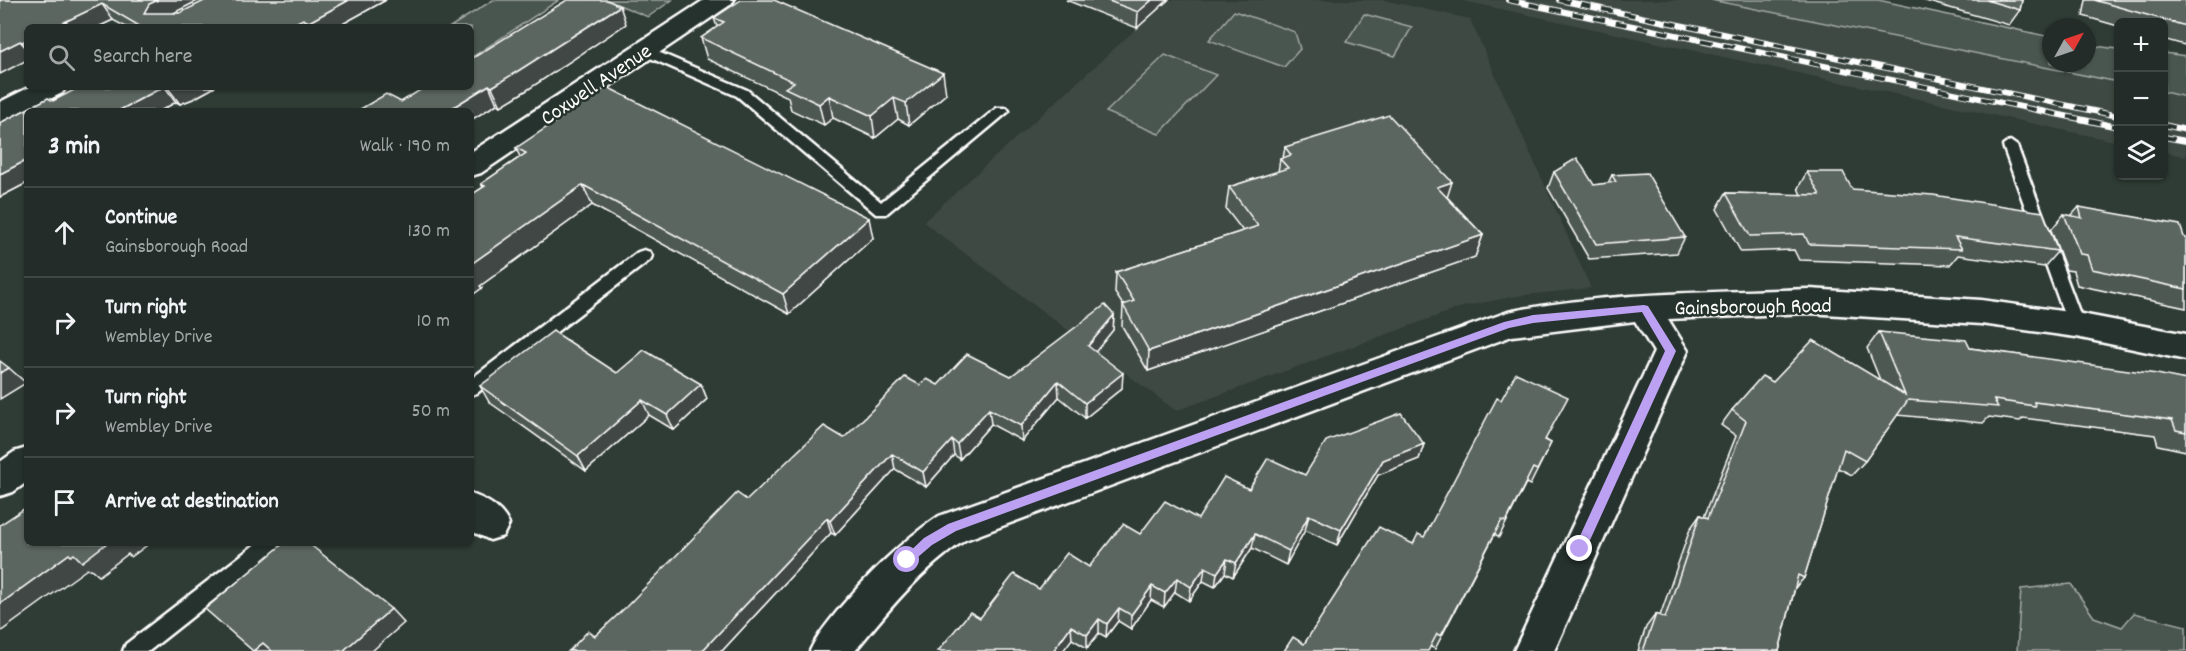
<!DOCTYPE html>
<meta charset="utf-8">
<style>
body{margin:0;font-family:Dekko,sans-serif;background:#2b3430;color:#f1f3f6}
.controls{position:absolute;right:18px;top:18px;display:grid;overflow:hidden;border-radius:9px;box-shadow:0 2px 4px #0004}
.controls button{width:54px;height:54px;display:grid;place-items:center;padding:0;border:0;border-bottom:2px solid #404845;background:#232c28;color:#f1f3f6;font:30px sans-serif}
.compass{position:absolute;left:2042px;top:18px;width:54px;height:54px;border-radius:50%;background:#232c28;box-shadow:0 2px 4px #0004;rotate:50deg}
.stop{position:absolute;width:18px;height:18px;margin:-14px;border:4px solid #bca0f2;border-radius:50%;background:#fff}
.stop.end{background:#bca0f2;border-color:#fff;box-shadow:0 2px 6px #0008}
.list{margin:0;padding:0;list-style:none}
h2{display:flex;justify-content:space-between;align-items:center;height:78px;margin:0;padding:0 24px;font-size:26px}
h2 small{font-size:20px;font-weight:400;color:#a3a7a8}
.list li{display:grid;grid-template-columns:39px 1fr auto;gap:18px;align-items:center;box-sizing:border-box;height:90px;padding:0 24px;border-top:2px solid #404845}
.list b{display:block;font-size:22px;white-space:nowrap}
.list p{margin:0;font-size:20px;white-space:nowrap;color:#a3a7a8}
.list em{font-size:20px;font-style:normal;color:#a3a7a8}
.icon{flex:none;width:33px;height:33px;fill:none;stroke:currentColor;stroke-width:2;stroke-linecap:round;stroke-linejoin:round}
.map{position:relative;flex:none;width:2186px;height:651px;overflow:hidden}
.search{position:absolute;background:#232c28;box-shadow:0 2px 4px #0004;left:24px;top:24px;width:450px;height:66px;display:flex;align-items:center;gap:15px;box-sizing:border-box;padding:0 21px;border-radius:9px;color:#a3a7a8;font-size:22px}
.panel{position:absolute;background:#232c28;box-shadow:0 2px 4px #0004;left:24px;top:108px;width:450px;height:438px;border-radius:9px}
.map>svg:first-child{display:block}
</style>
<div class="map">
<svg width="2186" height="651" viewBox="0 0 2186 651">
<rect width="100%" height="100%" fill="#2f3b35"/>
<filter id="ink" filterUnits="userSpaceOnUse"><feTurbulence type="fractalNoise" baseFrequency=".0167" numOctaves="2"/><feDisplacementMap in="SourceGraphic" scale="12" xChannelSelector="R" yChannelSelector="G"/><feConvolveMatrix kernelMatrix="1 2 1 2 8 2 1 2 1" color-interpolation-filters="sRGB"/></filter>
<g filter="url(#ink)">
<g fill="#3c4842">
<polygon points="1168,0 1384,0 1470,19 1591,288 1517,296 1462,307 1176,411 923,222"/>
<polygon points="1459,0 1711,0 2118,82 2118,142"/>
<polygon points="2164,92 2186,97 2186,157 2164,152"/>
</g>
<g fill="#4a544f" stroke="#a4aaa7" stroke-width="1.5">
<polygon points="493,0 559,0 474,56 471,55 471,27 450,27"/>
<polygon points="607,0 672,0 648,17"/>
<polygon points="1711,0 1878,0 2051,37 2051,63 2087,63 2087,45 2118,49 2118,82"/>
<polygon points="1234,11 1295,32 1300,49 1284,67 1209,40"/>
<polygon points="1364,14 1412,27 1395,56 1346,42"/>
<polygon points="2164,53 2186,56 2186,97 2164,92"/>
<polygon points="1165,55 1216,75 1159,134 1106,112"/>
<polygon points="2071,584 2094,617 2122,627 2134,613 2186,626 2186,651 2017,651 2021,589"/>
</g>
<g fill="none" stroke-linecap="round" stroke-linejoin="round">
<defs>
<g id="lane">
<polygon points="644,46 747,90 881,202 997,108 1007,108 1009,111 886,214 876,214 737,96 639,53 637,50"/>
<polygon points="2010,141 2017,146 2084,325 2082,329 2076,331 2070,329 2068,325 2003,146"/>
<polygon points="644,250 650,252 652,256 650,260 477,393 471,395 471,379 638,252"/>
<polygon points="257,543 281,543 278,549 149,651 123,651 126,644"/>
</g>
<g id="street">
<polygon points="30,87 66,87 62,93 10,119 0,122 0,102"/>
<path d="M1809 289 1981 300 2076 313 2186 334V360L2076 337 1981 324 1809 313 1668 319 1688 351 1554 651H1514L1654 352 1635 321 1512 336 965 540C921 570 889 609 855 651H810C817 635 828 623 839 609 869 574 900 542 939 516L1508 312C1606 292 1709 293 1809 289Z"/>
<path d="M471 494C488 500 501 508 509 524L503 536 490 540 471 531Z"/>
</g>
<g id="primary">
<polygon points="704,0 734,0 730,5 481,173 471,176 471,152"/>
<polygon points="27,448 27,482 13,492 0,496 0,462 14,452"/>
</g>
</defs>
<use href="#lane" stroke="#fff" stroke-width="5"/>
<use href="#street" stroke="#fff" stroke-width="5"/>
<use href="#primary" stroke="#fff" stroke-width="5"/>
<use href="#lane" fill="#26332d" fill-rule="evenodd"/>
<use href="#street" fill="#26332d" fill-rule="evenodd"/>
<use href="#primary" fill="#26332d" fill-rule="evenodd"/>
<defs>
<g id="rail">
<polyline points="1508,0 2118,127"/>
<polyline points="1559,0 2118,116"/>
<polyline points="2164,125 2186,130"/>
<polyline points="2164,137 2186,141"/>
</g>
</defs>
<use href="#rail" stroke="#fff" stroke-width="6"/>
<use href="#rail" stroke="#26332d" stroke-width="4" stroke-dasharray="11" stroke-linecap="butt"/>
</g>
<g fill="#4e5853" stroke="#fff" stroke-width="1.5">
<polygon points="0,0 199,0 173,13 180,13 386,0 337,27 126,27 113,20 98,27 27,27 27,60"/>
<polygon points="1066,0 1168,0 1137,28"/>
<polygon points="1922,0 2022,0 2020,10 2009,25"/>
<polygon points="2086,0 2186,0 2186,42 2184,45 2163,39 2163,22 2118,22 2118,26 2083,16"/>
<polygon points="714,18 946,94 909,125 898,119 875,138 833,118 824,125 791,110 788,97 707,59 701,38 717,27"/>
<polygon points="626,24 527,90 501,106 497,104 471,120 471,111 401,102"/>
<polygon points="80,87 215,87 193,99 180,104 176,102 160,111 27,111 27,183 0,197 0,123 48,98 53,101"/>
<polygon points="1285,147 1447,197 1483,235 1475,257 1148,371 1122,326 1123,305 1115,293 1116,272 1243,231 1226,209 1229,187 1278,172 1280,159 1283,158"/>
<polygon points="516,148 873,238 789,314 592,205 480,286 482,288 471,296 483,187 481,184 520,157"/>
<polygon points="1554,172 1594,185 1608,183 1612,175 1685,237 1677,253 1589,259 1548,188"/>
<polygon points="1807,172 1852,189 2058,251 2044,267 1958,255 1950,265 1799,260 1794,250 1741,252 1717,209 1726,193 1801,195 1798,188"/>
<polygon points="2079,207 2186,238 2186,308 2077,285 2073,271 2066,270 2051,230 2064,214 2071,216"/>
<polygon points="1114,315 1113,330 1095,352 1122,388 1085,418 1059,397 1022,441 991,424 960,459 954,455 926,487 895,469 835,535 831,533 722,651 569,651 595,636 747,500 844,438 920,385 938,385 1011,376"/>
<polygon points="1879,332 1970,348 2186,380 2186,451 2158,445 2155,435 2023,418 2020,421 1989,417 1983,423 1897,415 1865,461 1852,475 1838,468 1804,578 1795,588 1779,651 1638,651 1646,627 1656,614 1660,616 1690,529 1700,515 1704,517 1736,436 1721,425 1732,410 1773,382 1880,380 1867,348"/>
<polygon points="617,373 701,384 707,399 674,430 649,415 586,471 489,402 480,386"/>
<polygon points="1546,440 1551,443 1530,485 1526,483 1499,537 1495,534 1435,649 1431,647 1304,644 1413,544 1424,537"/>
<polygon points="1424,444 1419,459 1378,475 1337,545 1305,530 1286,565 1252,548 1233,577 1225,573 1215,587 1203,581 1189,601 1175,592 1164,607 1151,600 1131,629 1118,621 1106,637 1099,633 1087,648 1072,639 980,618 1039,589 1089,567 1140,534 1198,519 1305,475"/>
</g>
<g fill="#404744" stroke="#fff" stroke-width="1.5">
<polygon points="158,0 199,0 160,20 144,13 149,4"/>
<polygon points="349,0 386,0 337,27 312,27 309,22"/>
<polygon points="1152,0 1168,0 1137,28 1138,12"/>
<polygon points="102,4 113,20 98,27 54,27"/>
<polygon points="620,6 626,24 527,90 501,106 492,87"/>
<polygon points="303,19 308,27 287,27"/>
<polygon points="27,40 27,48 22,42"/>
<polygon points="20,41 27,49 27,60 0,74 0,51"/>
<polygon points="943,73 946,94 909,125 906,103"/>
<polygon points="489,85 497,104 471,120 471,111 447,111"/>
<polygon points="163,87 165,87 176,102 160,111 118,111"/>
<polygon points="172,87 215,87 193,99 180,104 168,88"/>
<polygon points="829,96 833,118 824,125 819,104"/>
<polygon points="894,98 898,119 875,138 872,116"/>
<polygon points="27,160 27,183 0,197 0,174"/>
<polygon points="1452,182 1445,204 1437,187"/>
<polygon points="583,185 592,205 480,286 482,288 471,296 471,264"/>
<polygon points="869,218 873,238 789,314 783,294"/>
<polygon points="1483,235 1475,257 1148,371 1149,351"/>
<polygon points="1114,315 1113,330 1088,361 1088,346"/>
<polygon points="9,368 26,383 0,399 0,373"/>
<polygon points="1123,373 1122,388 1085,418 1085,403"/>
<polygon points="1058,381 1059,397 1022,441 1021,426"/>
<polygon points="701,384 707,399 674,430 667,415"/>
<polygon points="642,400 649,415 586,471 578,456"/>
<polygon points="989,409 991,424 960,459 957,444"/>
<polygon points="952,440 954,455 926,487 923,472"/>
<polygon points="1424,444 1419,459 1378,475 1337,545 1341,530 1383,460"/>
<polygon points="892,454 895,469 835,535 830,521"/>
<polygon points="1309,515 1305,530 1286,565 1289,551"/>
<polygon points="827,518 831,533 722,651 702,651"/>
<polygon points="1255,534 1252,548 1233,577 1236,563"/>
<polygon points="107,543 150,543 131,557 128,554 99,576 91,569 89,570 87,569 0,632 0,604 69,554 74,554"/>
<polygon points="1227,559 1225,573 1215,587 1217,573"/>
<polygon points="1205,567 1203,581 1189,601 1191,587"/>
<polygon points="1177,578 1175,592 1164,607 1165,593"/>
<polygon points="1152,586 1151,600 1131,629 1131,615"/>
<polygon points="1119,608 1118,621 1106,637 1107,624"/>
<polygon points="391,609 404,623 372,651 343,651"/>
<polygon points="1099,619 1099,633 1087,648 1087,635"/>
<polygon points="1071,626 1072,639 1063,651 1053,651"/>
<polygon points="263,643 272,651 253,651"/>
</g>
<g fill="#5b6661" stroke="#fff" stroke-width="1.5">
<polygon points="0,0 158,0 149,4 144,13 180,13 206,0 349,0 309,22 303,19 287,27 141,27 102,4 54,27 27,27 27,40 22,42 20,41 0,51"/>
<polygon points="567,0 607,0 620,6 518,71 492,87 489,85 447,111 357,111 386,94 401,102 425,87 471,87 471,59"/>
<polygon points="741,0 774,0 943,73 906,103 894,98 872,116 829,96 819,104 785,88 794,82 701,38 724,22 714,18"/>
<polygon points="1106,0 1152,0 1138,12"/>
<polygon points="1986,0 2022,0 2020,10"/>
<polygon points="2094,0 2186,0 2186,26"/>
<polygon points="80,87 163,87 118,111 27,111 27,160 0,174 0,123 48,98 53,101"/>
<polygon points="607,87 869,218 783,294 583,185 471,264 471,195 485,186 481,184 526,153 516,148"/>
<polygon points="1389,115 1452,182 1437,187 1483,235 1149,351 1123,305 1134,301 1116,272 1258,226 1229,187 1288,168 1280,159 1291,155 1285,147"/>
<polygon points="1577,158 1594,185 1616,182 1612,175 1647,173 1685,237 1596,244 1554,172"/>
<polygon points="1807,172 1843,172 1852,189 1933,195 2043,212 2058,251 1955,237 1962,249 1809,244 1804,234 1750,236 1726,193 1820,195"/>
<polygon points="2079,207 2180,225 2184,237 2186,238 2186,289 2092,269 2087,255 2080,254 2064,214 2082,218"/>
<polygon points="1105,305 1114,315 1088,346 1123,373 1085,403 1058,381 1021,426 989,409 957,444 952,440 923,472 892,454 830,521 827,518 702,651 569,651 588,631 595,636 626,607 737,493 747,500 824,426 844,438 905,377 920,385 927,379 938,385 967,354 1011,376"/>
<polygon points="553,331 617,373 644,350 701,384 667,415 642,400 578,456 480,386"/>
<polygon points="1879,332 1966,340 1970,348 2157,374 2186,380 2186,432 2176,430 2172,420 2034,402 2035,406 1994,400 1998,407 1908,400 1865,461 1844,449 1804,578 1798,575 1779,651 1643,651 1656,614 1665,618 1700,515 1708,518 1746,421 1732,410 1762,376 1773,382 1813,340 1905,395"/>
<polygon points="0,361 9,368 0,373"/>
<polygon points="1516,373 1568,397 1545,440 1551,443 1537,470 1533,468 1506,522 1502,520 1441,636 1437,634 1428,651 1284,651 1293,637 1304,644 1379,527 1413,544 1418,534 1424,537 1497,398 1501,400"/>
<polygon points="1401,413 1424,444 1383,460 1341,530 1309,515 1289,551 1255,534 1236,563 1227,559 1217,573 1205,567 1191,587 1177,578 1165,593 1152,586 1131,615 1119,608 1107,624 1099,619 1087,635 1071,626 1053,651 938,651 970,612 980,618 1014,574 1039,589 1067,553 1089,567 1123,524 1140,534 1165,501 1198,519 1224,477 1249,489 1268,458 1305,475 1326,441"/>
<polygon points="27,507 27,543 107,543 82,562 74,554 71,556 69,554 0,604 0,525"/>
<polygon points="284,543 308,543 391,609 343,651 272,651 263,643 253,651 205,609"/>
</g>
</g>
<polygon fill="#bca0f2" points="1644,305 1648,306 1676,351 1586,549 1580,554 1574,549 1665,351 1642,312 1533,323 1509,328 956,531 932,545 911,563 903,563 901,560 924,538 948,524 1504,322 1533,315"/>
<g text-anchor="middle" stroke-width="5" stroke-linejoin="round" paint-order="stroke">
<g font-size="22" fill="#fff" stroke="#26332d">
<text transform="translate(595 83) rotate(-34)" y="8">Coxwell Avenue</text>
<text transform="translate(1753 305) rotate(-1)" y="8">Gainsborough Road</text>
</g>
</g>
</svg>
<div class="controls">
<button>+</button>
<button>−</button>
<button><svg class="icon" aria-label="layers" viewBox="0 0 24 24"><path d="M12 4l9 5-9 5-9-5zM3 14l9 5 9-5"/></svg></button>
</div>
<svg class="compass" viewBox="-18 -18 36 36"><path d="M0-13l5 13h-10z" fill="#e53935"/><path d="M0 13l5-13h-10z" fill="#a3a7a8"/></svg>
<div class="stop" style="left:907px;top:560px"></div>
<div class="stop end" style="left:1580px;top:549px"></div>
<div class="search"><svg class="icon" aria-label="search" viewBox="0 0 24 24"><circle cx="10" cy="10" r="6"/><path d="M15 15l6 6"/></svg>Search here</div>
<section class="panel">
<h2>3 min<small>Walk · 190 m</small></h2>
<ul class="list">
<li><svg class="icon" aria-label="ahead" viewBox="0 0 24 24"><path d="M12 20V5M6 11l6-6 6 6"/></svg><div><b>Continue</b><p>Gainsborough Road</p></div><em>130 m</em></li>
<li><svg class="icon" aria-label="right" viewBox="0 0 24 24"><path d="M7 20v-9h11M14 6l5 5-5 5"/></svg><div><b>Turn right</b><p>Wembley Drive</p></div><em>10 m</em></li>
<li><svg class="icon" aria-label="right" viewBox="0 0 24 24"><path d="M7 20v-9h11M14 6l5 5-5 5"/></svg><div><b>Turn right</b><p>Wembley Drive</p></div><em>50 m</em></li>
<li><svg class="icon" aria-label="arrive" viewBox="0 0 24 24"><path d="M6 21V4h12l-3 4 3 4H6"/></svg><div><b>Arrive at destination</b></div></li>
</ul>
</section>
</div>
